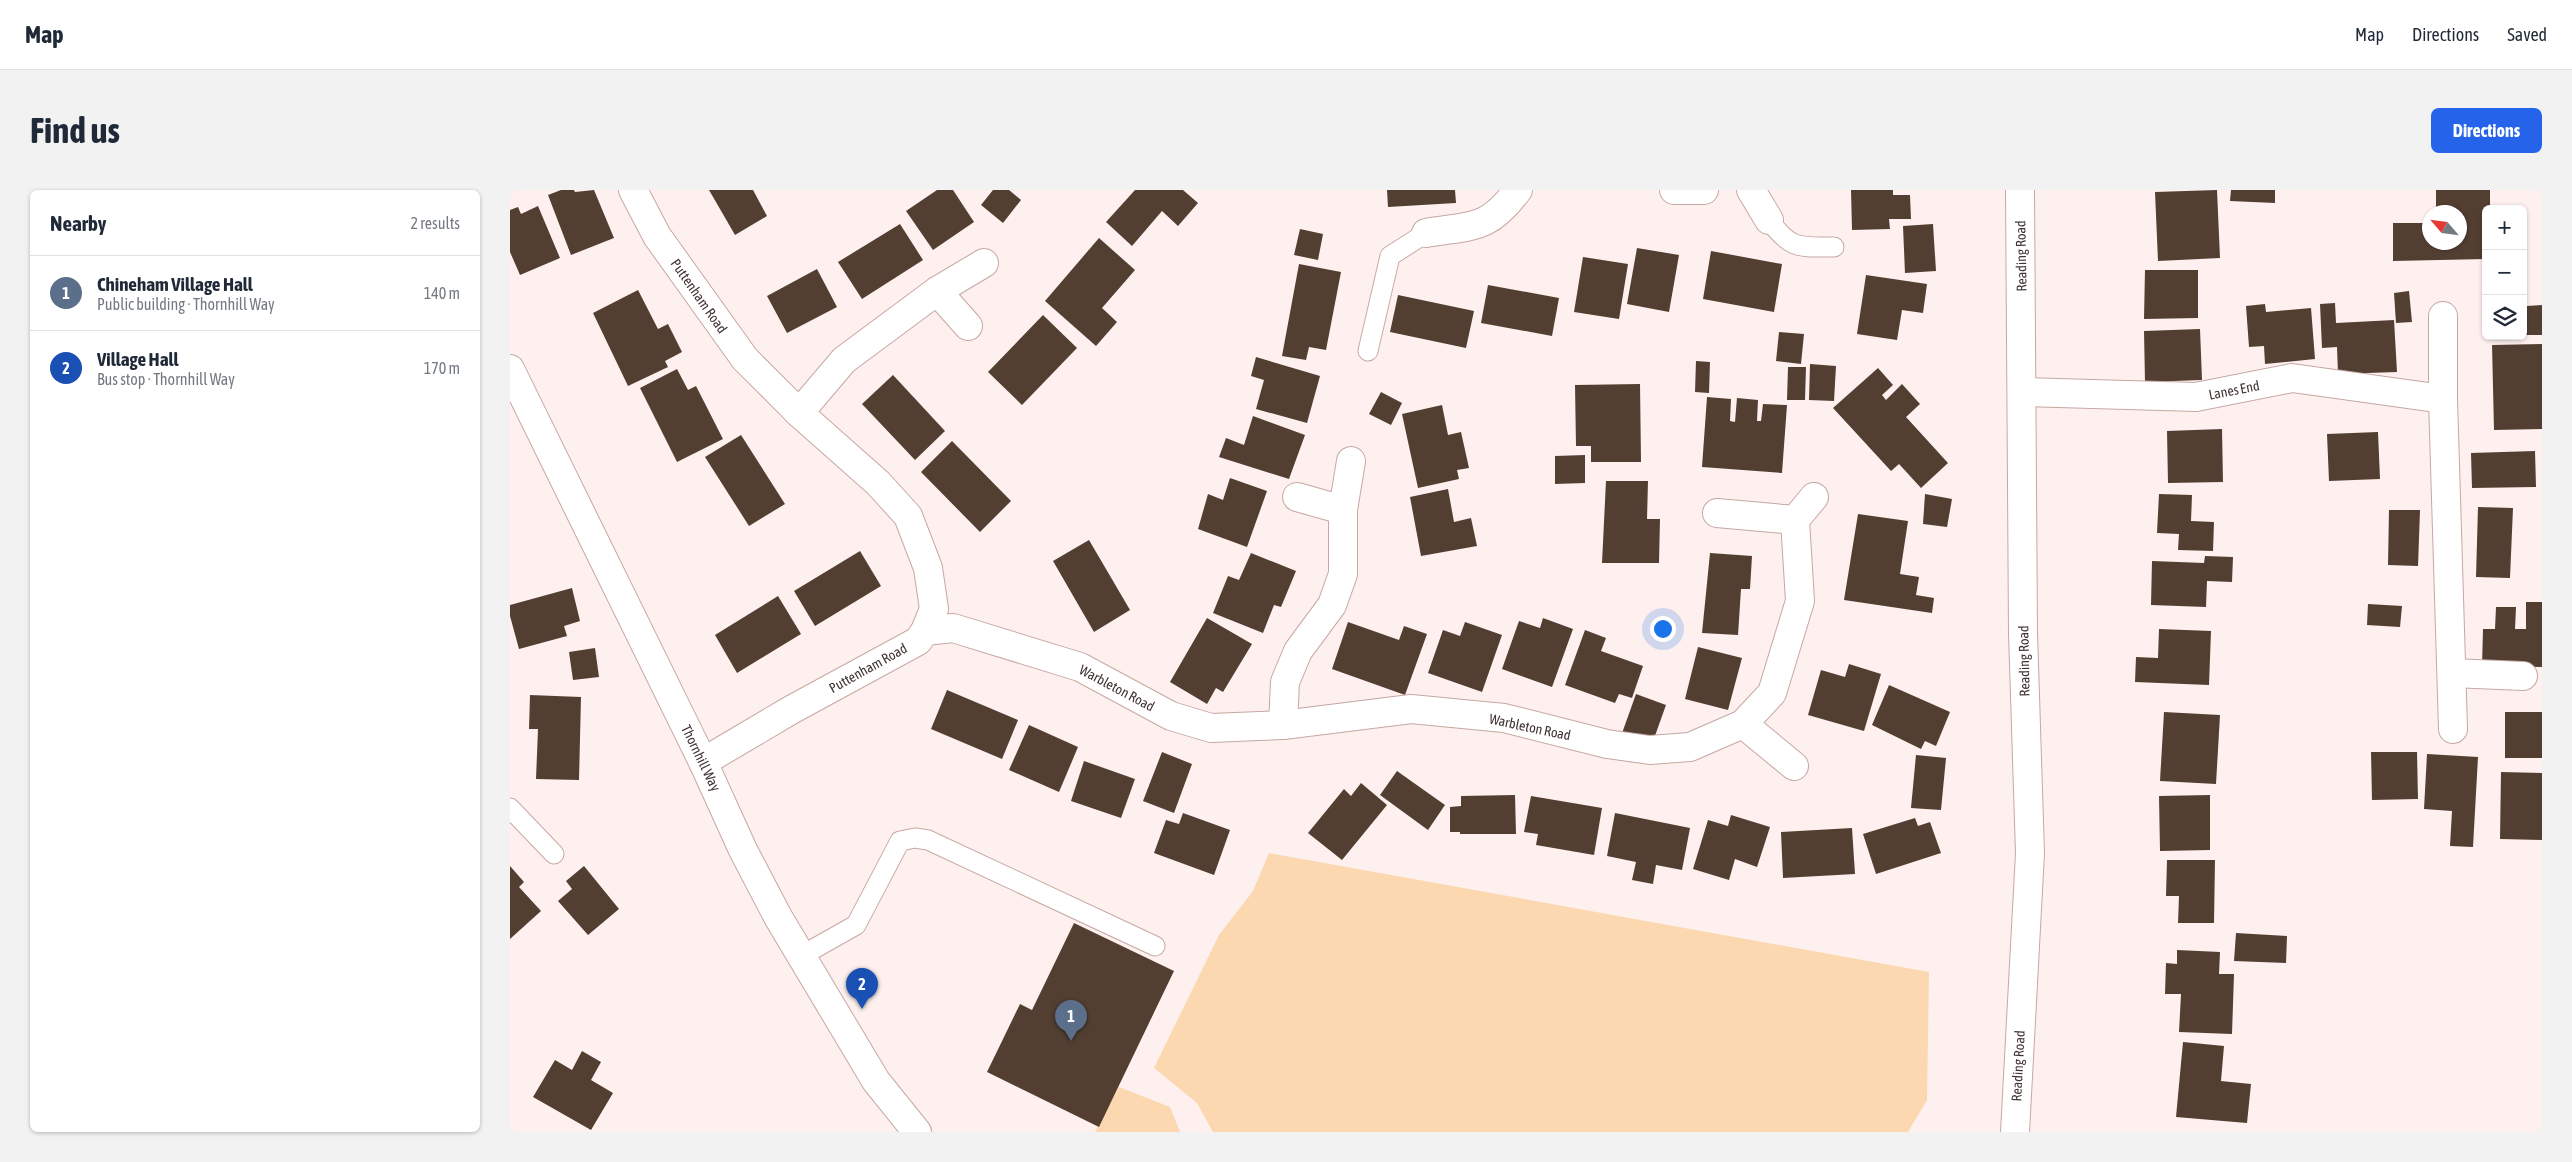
<!DOCTYPE html>
<meta charset="utf-8">
<style>
body{margin:0;font-family:"Asap Condensed",sans-serif;background:#f2f2f3;color:#1f2937}
.controls{position:absolute;right:15px;top:15px;display:grid;overflow:hidden;border-radius:8px;box-shadow:0 1px 4px #0004}
.controls button{width:45px;height:45px;display:grid;place-items:center;padding:0;border:0;border-bottom:1px solid #e0e1e3;background:#fff;color:#1f2937;font:25px sans-serif}
.compass{position:absolute;left:1912px;top:15px;width:45px;height:45px;border-radius:50%;background:#fff;box-shadow:0 1px 4px #0004;rotate:298deg}
.you{position:absolute;left:1152px;top:438px;width:18px;height:18px;margin:-12px;border:4px solid #fff;border-radius:50%;background:#1a73e8;box-shadow:0 0 0 8px #1a73e833}
.badge{display:grid;place-items:center;width:32px;height:32px;border-radius:50%;background:#2563eb;color:#fff;font-size:16px;font-weight:700}
.pin{position:absolute;translate:-50% -41px;filter:drop-shadow(0 1px 2px #0008)}
.pin::after{content:'';position:absolute;top:26px;width:18px;height:15px;background:inherit;clip-path:polygon(0 0,100% 0,50% 100%)}
.list{margin:0;padding:0;list-style:none}
h2{display:flex;justify-content:space-between;align-items:center;height:65px;margin:0;padding:0 20px;font-size:21px}
h2 small{font-size:16px;font-weight:400;color:#747a83}
.list li{display:grid;grid-template-columns:32px 1fr auto;gap:15px;align-items:center;box-sizing:border-box;height:75px;padding:0 20px;border-top:1px solid #e0e1e3}
.list b{display:block;font-size:19px;white-space:nowrap}
.list p{margin:0;font-size:16px;white-space:nowrap;color:#747a83}
.list em{font-size:16px;font-style:normal;color:#747a83}
.icon{flex:none;width:28px;height:28px;fill:none;stroke:currentColor;stroke-width:2;stroke-linecap:round;stroke-linejoin:round}
.map{position:relative;flex:none;width:2032px;height:942px;overflow:hidden;border-radius:8px}
header{display:flex;align-items:center;gap:30px;box-sizing:border-box;height:70px;padding:0 25px;background:#fff;border-bottom:1px solid #e0e1e3}
header strong{font-size:24px}
nav{display:flex;gap:28px;margin-inline-start:auto;font-size:18px}
.intro{display:flex;align-items:center;justify-content:space-between;box-sizing:border-box;height:120px;padding:0 30px}
h1{margin:0;font-size:35px}
.button{padding:12px 22px;border-radius:8px;background:#2563eb;color:#fff;font-size:18px;font-weight:700}
main{display:flex;gap:30px;padding:0 30px}
aside{flex:1;background:#fff;border-radius:8px;box-shadow:0 1px 4px #0004}
.map>svg:first-child{display:block}
</style>
<header>
<strong>Map</strong>
<nav><a>Map</a><a>Directions</a><a>Saved</a></nav>
</header>
<div class="intro"><h1>Find us</h1><a class="button">Directions</a></div>
<main>
<aside>
<h2>Nearby<small>2 results</small></h2>
<ul class="list">
<li><span class="badge" style="background:#5c6f8a">1</span><div><b>Chineham Village Hall</b><p>Public building · Thornhill Way</p></div><em>140 m</em></li>
<li><span class="badge" style="background:#1a4fb4">2</span><div><b>Village Hall</b><p>Bus stop · Thornhill Way</p></div><em>170 m</em></li>
</ul>
</aside>
<div class="map">
<svg width="2032" height="942" viewBox="0 0 2032 942">
<rect width="100%" height="100%" fill="#fef0ee"/>
<g fill="#fbd8b0">
<polygon points="759,663 1419,782 1417,910 1398,942 703,942 687,913 644,878 709,745 743,701"/>
<polygon points="609,897 660,917 670,942 585,942"/>
</g>
<g fill="#533e32">
<polygon points="51,0 64,0 65,2 84,0 104,48 61,65 38,5"/>
<polygon points="199,0 243,0 257,26 225,45"/>
<polygon points="427,0 443,0 464,32 423,60 396,21"/>
<polygon points="483,0 499,0 511,10 493,33 471,15"/>
<polygon points="625,0 673,0 688,13 668,36 652,21 622,56 596,32"/>
<polygon points="877,0 945,0 946,13 878,17"/>
<polygon points="1341,0 1383,0 1383,5 1400,5 1401,29 1379,29 1380,39 1342,40"/>
<polygon points="1707,0 1710,68 1648,71 1645,2"/>
<polygon points="1721,0 1765,0 1765,13 1720,11"/>
<polygon points="1926,0 1980,0 1980,19 1976,19 1976,69 1883,71 1883,33 1920,33 1920,52 1950,52 1950,22 1926,22"/>
<polygon points="28,16 50,68 10,85 0,62 0,20 8,17 11,24"/>
<polygon points="390,34 413,70 352,109 328,72"/>
<polygon points="1423,34 1426,81 1395,83 1393,36"/>
<polygon points="790,39 813,44 808,70 784,65"/>
<polygon points="589,48 625,80 592,118 607,132 586,156 535,111"/>
<polygon points="1127,58 1169,65 1159,122 1117,114"/>
<polygon points="1201,61 1272,74 1264,122 1193,109"/>
<polygon points="1073,67 1118,74 1109,129 1064,122"/>
<polygon points="789,74 831,82 816,160 799,157 796,170 772,166"/>
<polygon points="307,79 327,117 277,143 257,106"/>
<polygon points="1635,80 1688,80 1688,128 1634,129"/>
<polygon points="2013,84 2017,84 2017,116 2032,115 2032,145 2013,145"/>
<polygon points="1356,85 1417,94 1413,123 1392,120 1387,150 1347,144"/>
<polygon points="978,95 1049,108 1042,146 971,133"/>
<polygon points="128,100 148,139 158,134 172,162 155,171 158,177 118,196 83,123"/>
<polygon points="1899,101 1902,132 1886,133 1884,103"/>
<polygon points="888,105 964,121 956,158 880,142"/>
<polygon points="1825,113 1826,133 1884,130 1887,182 1828,184 1827,157 1812,158 1810,114"/>
<polygon points="1755,114 1756,122 1801,118 1805,169 1755,174 1754,156 1739,157 1736,116"/>
<polygon points="533,125 567,158 512,215 478,182"/>
<polygon points="1690,139 1692,190 1635,192 1634,141"/>
<polygon points="1269,142 1294,144 1291,174 1266,171"/>
<polygon points="2032,154 2032,239 1984,240 1982,155"/>
<polygon points="746,167 810,186 797,233 746,219 754,190 741,186"/>
<polygon points="1186,171 1200,172 1199,203 1185,202"/>
<polygon points="1300,174 1326,176 1324,211 1299,210"/>
<polygon points="1278,177 1296,177 1295,210 1277,210"/>
<polygon points="1368,178 1383,195 1372,205 1376,210 1392,194 1410,214 1396,227 1438,273 1411,298 1389,274 1381,281 1323,218"/>
<polygon points="167,179 178,200 186,196 213,249 167,272 130,198"/>
<polygon points="383,185 435,241 405,270 352,214"/>
<polygon points="1130,194 1131,272 1081,272 1081,256 1066,256 1065,195"/>
<polygon points="871,202 892,213 881,235 859,224"/>
<polygon points="1197,207 1221,209 1220,231 1225,232 1227,208 1248,210 1247,231 1251,231 1253,214 1277,215 1272,283 1192,277"/>
<polygon points="932,215 938,245 951,242 959,278 947,280 949,289 908,298 892,224"/>
<polygon points="743,226 795,245 779,289 709,267 716,248 734,255"/>
<polygon points="1712,239 1713,292 1658,293 1657,241"/>
<polygon points="1868,242 1870,289 1819,291 1817,244"/>
<polygon points="231,245 275,314 239,336 195,267"/>
<polygon points="442,251 501,311 470,342 411,282"/>
<polygon points="2025,261 2026,297 1962,298 1961,263"/>
<polygon points="1075,265 1075,293 1045,294 1045,266"/>
<polygon points="720,288 757,301 737,357 688,339 698,304 713,310"/>
<polygon points="1096,291 1138,291 1137,329 1150,329 1149,373 1092,373"/>
<polygon points="938,299 944,332 961,328 967,356 911,366 900,307"/>
<polygon points="1415,304 1442,309 1437,337 1413,334"/>
<polygon points="1649,304 1682,305 1681,331 1704,332 1703,361 1668,360 1669,344 1647,343"/>
<polygon points="1968,317 2003,318 2000,388 1966,387"/>
<polygon points="1879,320 1910,320 1908,376 1878,375"/>
<polygon points="1348,324 1398,331 1390,384 1409,387 1406,405 1424,408 1422,423 1334,410"/>
<polygon points="579,350 620,420 584,442 543,371"/>
<polygon points="350,361 371,396 305,436 284,401"/>
<polygon points="741,363 786,381 771,417 764,415 753,443 703,423 718,386 729,390"/>
<polygon points="1200,363 1242,366 1240,399 1231,399 1228,445 1192,443"/>
<polygon points="1695,366 1723,367 1722,392 1697,391 1696,417 1641,415 1642,371 1694,373"/>
<polygon points="62,398 70,431 54,436 57,446 9,459 0,426 0,415"/>
<polygon points="268,406 291,444 227,483 205,445"/>
<polygon points="2016,412 2032,412 2032,477 1972,476 1973,439 1985,439 1986,417 2006,417 2005,439 2016,439"/>
<polygon points="1858,414 1892,416 1890,437 1857,435"/>
<polygon points="697,428 742,454 713,502 706,498 697,514 660,492"/>
<polygon points="1033,428 1063,439 1042,497 992,479 1009,431 1030,438"/>
<polygon points="838,432 889,450 894,436 917,444 895,505 822,479"/>
<polygon points="955,432 992,445 972,502 918,483 933,440 950,446"/>
<polygon points="1649,439 1701,441 1699,495 1625,492 1626,467 1648,468"/>
<polygon points="1075,440 1096,448 1091,461 1133,476 1122,508 1109,504 1105,513 1055,495"/>
<polygon points="1188,457 1232,468 1218,520 1175,509"/>
<polygon points="85,458 89,487 63,490 59,462"/>
<polygon points="1339,474 1371,484 1354,541 1298,525 1311,480 1335,487"/>
<polygon points="1379,495 1440,522 1426,556 1415,551 1411,559 1362,535"/>
<polygon points="437,500 508,530 492,569 421,539"/>
<polygon points="1126,504 1156,515 1141,557 1111,546"/>
<polygon points="20,505 71,507 69,590 26,589 28,539 19,539"/>
<polygon points="1654,522 1710,525 1706,594 1650,591"/>
<rect x="1995" y="522" width="37" height="46"/>
<polygon points="519,535 568,557 549,602 499,580"/>
<polygon points="652,562 682,574 664,623 633,611"/>
<polygon points="1861,562 1907,562 1908,609 1862,610"/>
<polygon points="1917,564 1968,567 1963,657 1940,656 1942,621 1914,619"/>
<polygon points="1406,565 1436,568 1431,620 1401,618"/>
<polygon points="574,571 625,589 611,628 561,611"/>
<polygon points="887,581 935,615 918,640 870,605"/>
<polygon points="1991,582 2032,583 2032,650 1990,649"/>
<polygon points="851,593 877,615 832,670 798,643 834,599 841,606"/>
<polygon points="1005,605 1006,644 950,644 950,642 940,642 940,617 951,616 951,606"/>
<polygon points="1700,605 1700,660 1650,661 1649,606"/>
<polygon points="1021,606 1092,618 1084,665 1026,655 1028,644 1014,642"/>
<polygon points="673,623 720,640 704,685 644,663 656,630 669,634"/>
<polygon points="1105,623 1180,638 1172,680 1146,675 1143,694 1122,690 1126,672 1097,666"/>
<polygon points="1221,625 1260,637 1247,677 1225,669 1219,690 1183,679 1198,630 1218,636"/>
<polygon points="1405,628 1408,636 1420,632 1431,663 1366,684 1353,644"/>
<polygon points="1342,638 1345,684 1273,688 1271,642"/>
<polygon points="1657,670 1705,670 1704,733 1668,733 1669,706 1656,706"/>
<polygon points="0,676 14,692 9,697 31,721 0,749"/>
<polygon points="74,676 109,719 78,745 48,711 62,699 56,691"/>
<polygon points="564,733 664,781 589,937 477,882 510,814 522,820"/>
<polygon points="1726,743 1777,746 1776,773 1724,771"/>
<polygon points="1667,760 1710,762 1709,784 1724,784 1722,844 1669,842 1671,804 1655,804 1656,773 1667,774"/>
<polygon points="1673,852 1714,856 1711,891 1741,894 1737,933 1666,927"/>
<polygon points="72,861 91,872 81,890 103,903 81,940 23,907 45,870 62,880"/>
</g>
<g fill="none" stroke-linecap="round" stroke-linejoin="round">
<defs>
<g id="lane">
<path d="M1259 30C1281 60 1289 57 1324 57"/>
<polyline points="858,161 880,66 916,43"/>
<polyline points="0,618 44,664"/>
<polyline points="291,766 346,735 390,651 405,648 418,650 645,756"/>
</g>
<g id="street">
<polyline points="123,0 147,46 235,169 289,223 368,293 398,326 418,378 424,419 415,441 408,451 281,520 193,572"/>
<polyline points="1164,0 1194,0"/>
<polyline points="1241,0 1259,30"/>
<path d="M916 43C963 35 977 41 1008 0"/>
<polyline points="427,101 458,136"/>
<polyline points="1933,126 1933,209 1943,539"/>
<polyline points="0,179 193,572 233,660 268,727 366,891 407,942"/>
<polyline points="1513,202 1686,207 1782,188 1933,209"/>
<polyline points="289,223 334,170 427,101 474,73"/>
<polyline points="787,307 833,320"/>
<polyline points="1207,323 1285,330 1304,307"/>
<polyline points="415,441 443,438 570,477 661,526 701,538 773,535 901,519 994,528 1097,554 1140,560 1180,557 1233,534 1262,503 1290,411 1285,330"/>
<polyline points="1942,483 2013,486"/>
<polyline points="1233,534 1284,576"/>
<polyline points="773,535 775,492 788,461 822,415 833,384 833,320 841,271"/>
<polyline points="1505,942 1520,663 1513,443 1510,0"/>
</g>
</defs>
<use href="#lane" stroke="#c6a8a3" stroke-width="21"/>
<use href="#street" stroke="#c6a8a3" stroke-width="30"/>
<use href="#lane" stroke="#fff" stroke-width="19"/>
<use href="#street" stroke="#fff" stroke-width="28"/>
</g>
<g text-anchor="middle" stroke-width="5" stroke-linejoin="round" paint-order="stroke">
<g font-size="14" fill="#403432" stroke="#fff">
<text transform="translate(1511 66) rotate(-91)" y="5">Reading Road</text>
<text transform="translate(189 106) rotate(55)" y="5">Puttenham Road</text>
<text transform="translate(1724 200) rotate(-11)" y="5">Lanes End</text>
<text transform="translate(1514 471) rotate(-91)" y="5">Reading Road</text>
<text transform="translate(358 478) rotate(-29)" y="5">Puttenham Road</text>
<text transform="translate(607 498) rotate(28)" y="5">Warbleton Road</text>
<text transform="translate(1020 537) rotate(12)" y="5">Warbleton Road</text>
<text transform="translate(191 568) rotate(64)" y="5">Thornhill Way</text>
<text transform="translate(1508 876) rotate(-87)" y="5">Reading Road</text>
</g>
</g>
</svg>
<div class="controls">
<button>+</button>
<button>−</button>
<button><svg class="icon" aria-label="layers" viewBox="0 0 24 24"><path d="M12 4l9 5-9 5-9-5zM3 14l9 5 9-5"/></svg></button>
</div>
<svg class="compass" viewBox="-18 -18 36 36"><path d="M0-13l5 13h-10z" fill="#e53935"/><path d="M0 13l5-13h-10z" fill="#747a83"/></svg>
<div class="you"></div>
<div class="pin badge" style="left:561px;top:851px;background:#5c6f8a">1</div>
<div class="pin badge" style="left:352px;top:819px;background:#1a4fb4">2</div>
</div>
</main>
